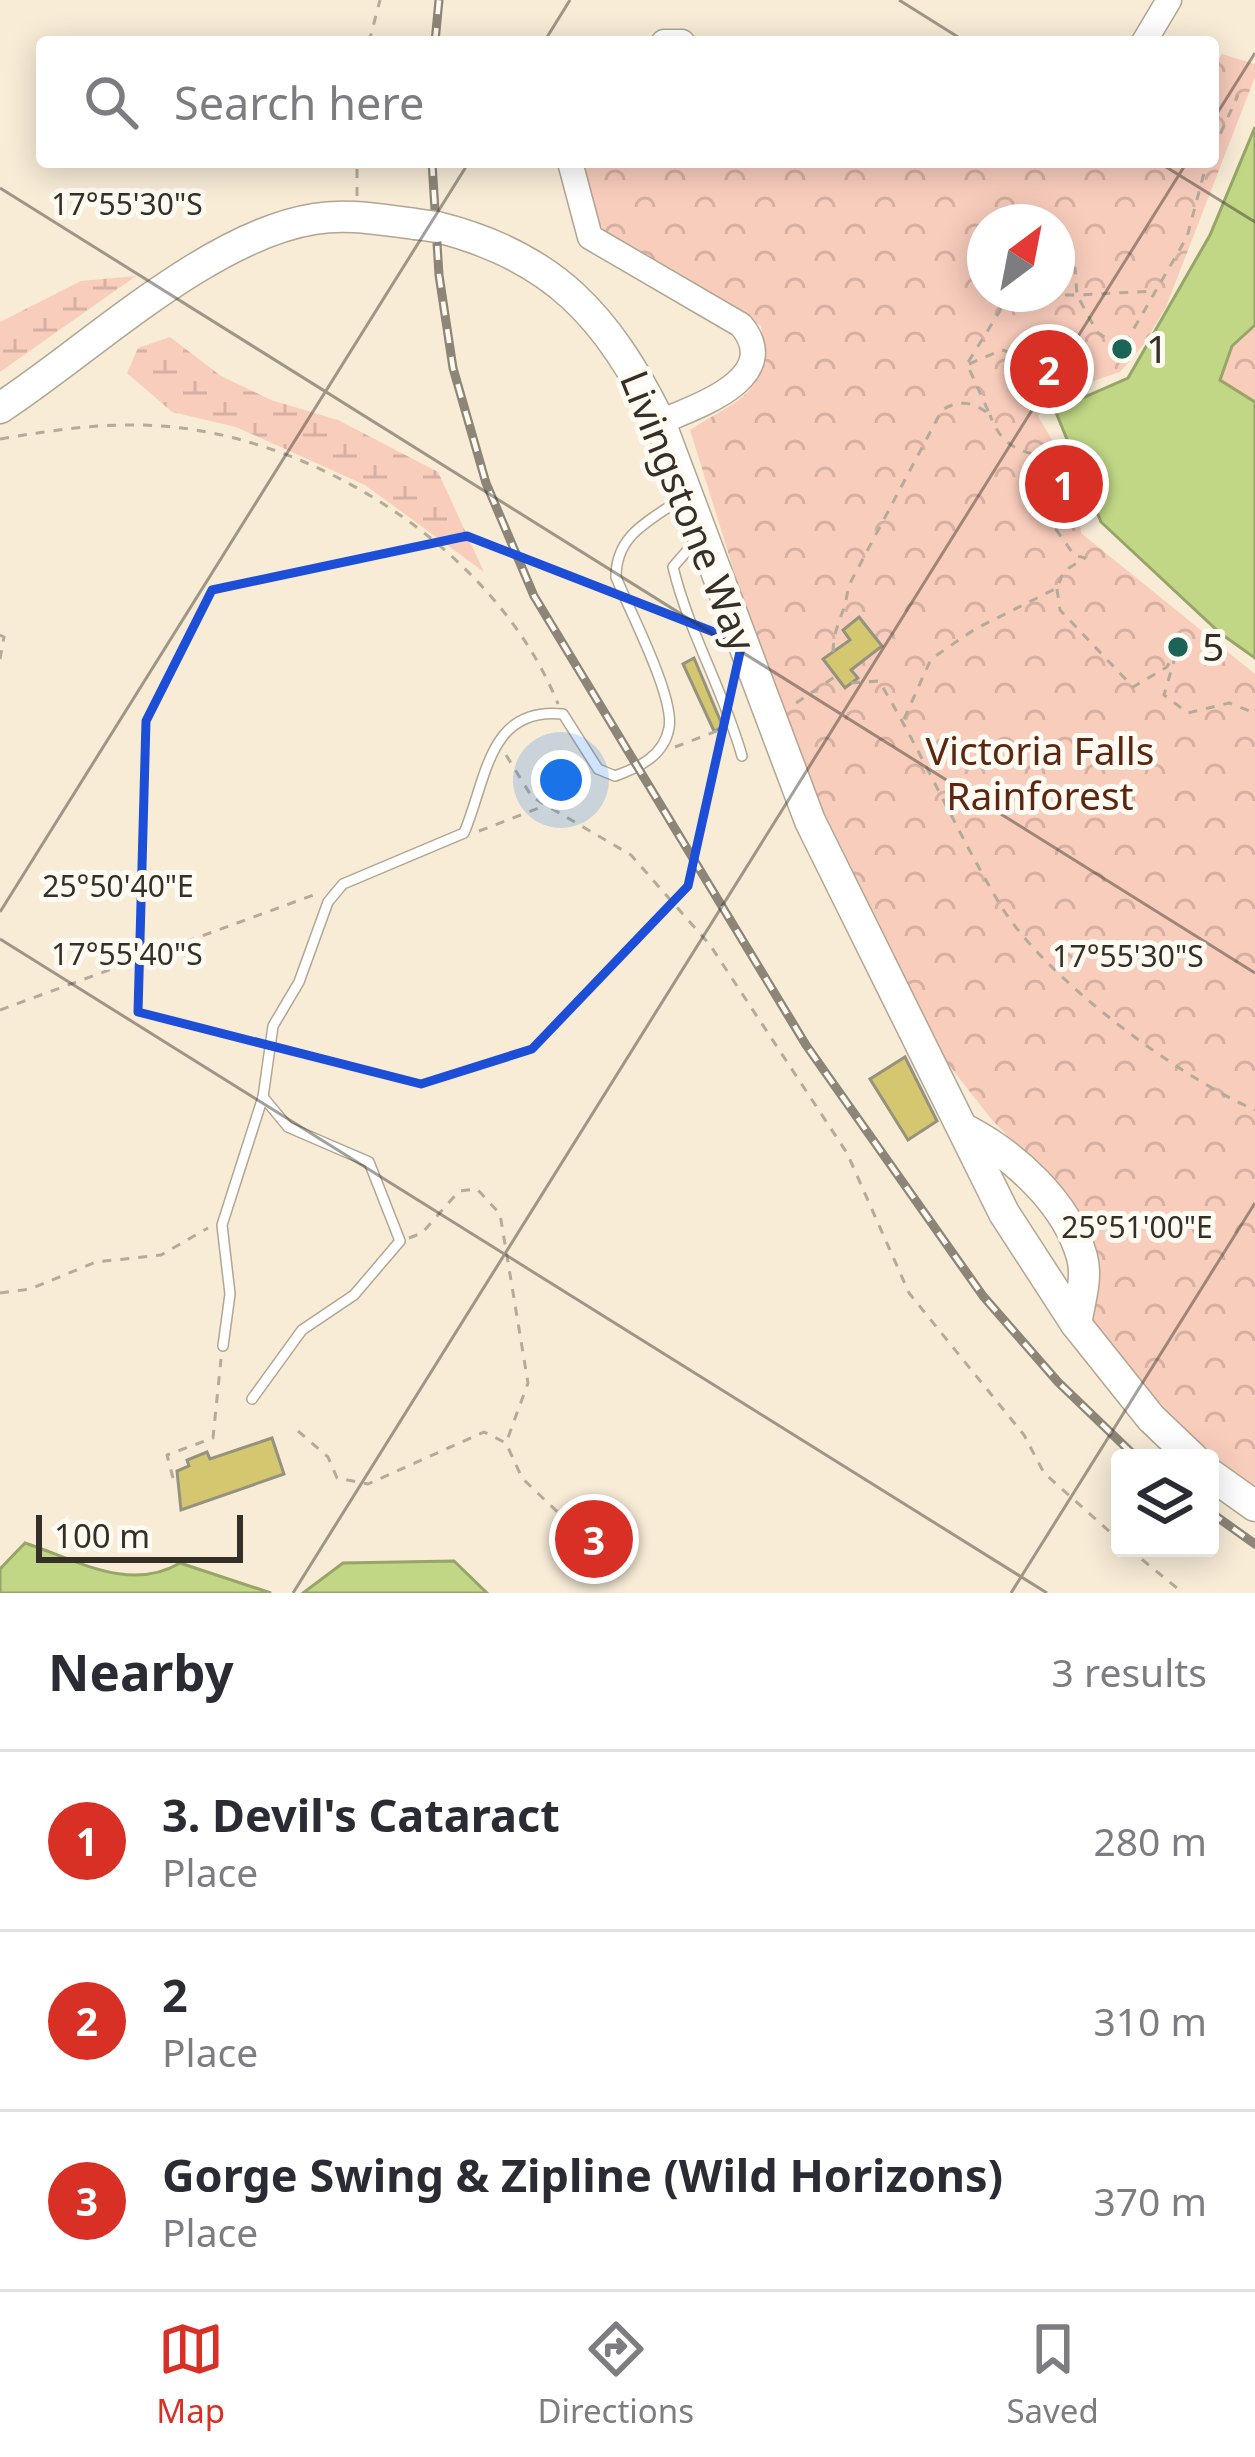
<!DOCTYPE html>
<meta charset="utf-8">
<style>
body{margin:0;font-family:"Noto Sans",sans-serif;background:#f7f7f7;color:#2b2b33}
.controls{position:absolute;right:36px;bottom:36px;display:grid;overflow:hidden;border-radius:12px;box-shadow:0 6px 30px #0003}
.controls button{width:108px;height:108px;display:grid;place-items:center;padding:0;border:0;border-bottom:3px solid #e1e1e2;background:#fff;color:#2b2b33;font:60px sans-serif}
.compass{position:absolute;left:967px;top:204px;width:108px;height:108px;border-radius:50%;background:#fff;box-shadow:0 6px 30px #0003;rotate:32deg}
.scale{position:absolute;left:36px;bottom:30px;width:207px;box-sizing:border-box;padding-left:12px;border:6px solid #342f27;border-top:0;font-size:33px;line-height:42px;white-space:nowrap;color:#342f27;-webkit-text-stroke:9px #fffaf2;paint-order:stroke}
.you{position:absolute;left:561px;top:780px;width:42px;height:42px;margin:-30px;border:9px solid #fff;border-radius:50%;background:#1a73e8;box-shadow:0 0 0 18px #1a73e833}
.badge{display:grid;place-items:center;width:78px;height:78px;border-radius:50%;background:#d93025;color:#fff;font-size:39px;font-weight:700}
.pin{position:absolute;translate:-50% -50%;border:6px solid #fff;box-shadow:0 3px 12px #0006}
.list{margin:0;padding:0;list-style:none}
h2{display:flex;justify-content:space-between;align-items:center;height:156px;margin:0;padding:0 48px;font-size:51px}
h2 small{font-size:39px;font-weight:400;color:#7c7c81}
.list li{display:grid;grid-template-columns:78px 1fr auto;gap:36px;align-items:center;box-sizing:border-box;height:180px;padding:0 48px;border-top:3px solid #e1e1e2}
.list b{display:block;font-size:45px;white-space:nowrap}
.list p{margin:0;font-size:39px;white-space:nowrap;color:#7c7c81}
.list em{font-size:39px;font-style:normal;color:#7c7c81}
.icon{flex:none;width:66px;height:66px;fill:none;stroke:currentColor;stroke-width:2;stroke-linecap:round;stroke-linejoin:round}
.map{position:relative;flex:none;width:1255px;height:1593px;overflow:hidden}
.search{position:absolute;background:#fff;box-shadow:0 6px 30px #0003;left:36px;right:36px;top:36px;height:132px;display:flex;align-items:center;gap:30px;box-sizing:border-box;padding:0 42px;border-radius:12px;color:#7c7c81;font-size:45px}
.sheet{height:696px;background:#fff}
nav{display:flex;justify-content:space-around;align-items:center;box-sizing:border-box;height:168px;border-top:3px solid #e1e1e2;background:#fff;font-size:33px;color:#7c7c81}
nav a{display:grid;justify-items:center;gap:6px}
nav .on{color:#d93025}
.map>svg:first-child{display:block}
</style>
<div class="map">
<svg width="1255" height="1593" viewBox="0 0 1255 1593">
<defs>
<pattern id="forest-crowns" width="20" height="18" patternUnits="userSpaceOnUse" patternTransform="scale(3)"><rect width="20" height="18" fill="#f9cdbc"/><path d="M2 6a3 3 0 1 1 6 0M12 15a3 3 0 1 1 6 0" fill="none" stroke="#d6b0a2"/></pattern>
<pattern id="wetland-marsh" width="20" height="14" patternUnits="userSpaceOnUse" patternTransform="scale(3)"><rect width="20" height="14" fill="#f9cdbc"/><path d="M1 5h8M5 5V1M11 12h8M15 12V8" fill="none" stroke="#d6b0a2"/></pattern>
</defs>
<rect width="100%" height="100%" fill="#f8ecd7"/>
<g fill="url(#forest-crowns)" fill-rule="evenodd">
<path d="M1222 54 1255 64V77L1166 307 1144 344 1120 372 1057 393 1038 416 1076 481 1081 533 1255 674V1495L1210 1464V1458L1088 1323 1045 1173 992 1120 934 1046 830 835 761 658 690 430C741 398 771 394 761 326L611 239 585 205 580 162H1213V67ZM985 222H1057V294H985Z"/>
<polygon points="1255,325 1255,402 1220,380 1232,346"/>
</g>
<g fill="url(#wetland-marsh)">
<polygon points="136,276 0,372 0,322 81,281"/>
<polygon points="170,337 221,376 271,400 338,420 438,472 484,572 365,485 236,427 172,412 127,373 138,348"/>
</g>
<g fill="#c1d785" stroke="#97a569" stroke-width="3">
<polygon points="1255,127 1255,325 1232,346 1220,380 1255,402 1255,658 1220,633 1101,522 1055,410 1128,378 1210,235"/>
<path d="M25 1543C77 1560 129 1593 180 1563L271 1593H0V1569Z"/>
<polygon points="454,1561 487,1593 303,1593 343,1563"/>
</g>
<g fill="#d4c770" stroke="#95927d" stroke-width="3">
<polygon points="859,617 882,646 851,670 858,678 845,688 823,659 850,640 843,630"/>
<polygon points="694,658 723,727 714,731 683,664"/>
<polygon points="905,1057 937,1121 908,1140 870,1079"/>
<polygon points="272,1438 284,1474 181,1510 177,1471 189,1466 187,1460 207,1452 210,1459"/>
</g>
<g fill="none" stroke-linecap="round" stroke-linejoin="round">
<defs>
<g id="lane">
<path d="M699 537 673 567C689 633 723 689 742 756"/>
<path d="M223 1346 230 1294 222 1225 263 1097 273 1026 299 982 328 902 343 884 464 833C487 779 488 706 563 714L598 769 615 776C638 768 664 756 669 728 675 697 629 610 616 577 616 534 650 521 682 498"/>
<polyline points="252,1399 302,1330 354,1295 400,1241 369,1162 288,1127 263,1097"/>
</g>
<g id="secondary">
<polyline points="664,42 682,42"/>
<polyline points="1144,42 1169,0"/>
<path d="M570 162 590 237 741 325C785 378 695 407 660 422"/>
</g>
<g id="highway">
<path d="M437 227C554 256 608 317 660 422L810 821 1004 1213 1076 1324 1151 1418 1193 1458"/>
<path d="M0 408C90 349 208 236 314 219 348 213 381 220 415 224"/>
<path d="M968 1131C1015 1156 1067 1203 1082 1257 1088 1278 1079 1304 1076 1324"/>
<polyline points="1210,1474 1255,1506"/>
</g>
</defs>
<use href="#lane" stroke="#b1a692" stroke-width="12"/>
<use href="#secondary" stroke="#b1a692" stroke-width="27"/>
<use href="#highway" stroke="#b1a692" stroke-width="33"/>
<g stroke="#b4ab9a" stroke-width="3" stroke-dasharray="9 9" stroke-linecap="butt">
<polyline points="369,42 380,0"/>
<polyline points="1213,150 1238,95"/>
<polyline points="357,196 357,162"/>
<polyline points="1057,278 1075,268 1077,295 1156,291"/>
<polyline points="1029,295 1077,295 1097,332 1122,349 1187,237 1207,162"/>
<polyline points="969,364 1002,350 1027,358 1027,373 1037,358 1041,378 1049,369"/>
<path d="M0 439C59 429 114 421 173 427 329 443 499 557 558 704"/>
<polyline points="1057,589 1060,610 1133,687 1167,667 1178,647 1164,695 1188,713 1229,703 1255,713"/>
<polyline points="0,635 4,637 0,659"/>
<path d="M833 652C834 622 846 614 848 587L942 410C960 399 974 402 990 415L967 364 1001 309 1028 294"/>
<path d="M851 683 879 681C923 754 957 833 1001 906 1045 978 1177 1076 1255 1110"/>
<polyline points="796,703 836,676"/>
<path d="M904 719 931 659 975 629 1057 588 1064 571 1085 558 1074 555 1048 518 1064 484 1048 457C1018 452 1001 445 990 415"/>
<polyline points="675,747 722,729"/>
<polyline points="506,755 532,797 631,855 710,945 847,1153 909,1293 1024,1435 1044,1473 1120,1541"/>
<polyline points="479,831 552,803 586,775"/>
<polyline points="0,1010 319,893"/>
<polyline points="409,1238 422,1233 459,1191 477,1189 500,1214 528,1383 506,1443"/>
<polyline points="0,1293 30,1289 96,1262 161,1255 208,1228"/>
<polyline points="298,1431 328,1457 337,1478 368,1484 484,1432 506,1443 522,1478 570,1524"/>
<polyline points="173,1478 167,1455 213,1438 221,1359"/>
<polyline points="1128,1548 1183,1593"/>
</g>
<use href="#lane" stroke="#fff" stroke-width="9"/>
<use href="#secondary" stroke="#fff" stroke-width="24"/>
<use href="#highway" stroke="#fff" stroke-width="30"/>
<defs>
<g id="rail">
<polyline points="435,42 439,0"/>
<polyline points="432,162 439,275 453,368 486,483 534,596 806,1045 983,1296 1058,1382 1137,1458"/>
<polyline points="1210,1512 1255,1544"/>
</g>
</defs>
<use href="#rail" stroke="#8d8577" stroke-width="9"/>
<use href="#rail" stroke="#fffaf2" stroke-width="4.5" stroke-dasharray="14" stroke-linecap="butt"/>
<defs>
<polyline id="highway-bridge" points="415,224 437,227"/>
</defs>
<use href="#highway-bridge" stroke="#b1a692" stroke-width="33" stroke-linecap="butt"/>
<use href="#highway-bridge" stroke="#fff" stroke-width="30"/>
</g>
<path fill="none" stroke="#1d4ed8" stroke-width="9" stroke-linejoin="round" d="M467 536 742 643 688 886 532 1049 421 1084 138 1012 146 721 212 590Z"/>
<path fill="none" stroke="#342f27" stroke-width="3" stroke-opacity="0.45" d="M899 0 966 42M544 42 570 0M1213 120 1255 53M1158 162 1255 222M0 188 1255 973M0 912 469 162M0 939 1047 1593M293 1593 1187 162M1011 1593 1255 1203"/>
<g fill="#1c6358" stroke="#fffaf2" stroke-width="4.5">
<circle cx="1122" cy="349" r="12"/>
<circle cx="1178" cy="647" r="12"/>
</g>
<g text-anchor="middle" stroke-width="10" stroke-linejoin="round" paint-order="stroke">
<g font-size="39" fill="#342f27" stroke="#fffaf2" text-anchor="start">
<text x="1146" y="363">1</text>
<text x="1202" y="661">5</text>
</g>
<g font-size="39" fill="#342f27" stroke="#fffaf2">
<text transform="translate(688 511) rotate(68)" y="14">Livingstone Way</text>
</g>
<g font-size="39" fill="#5b2711" stroke="#fffaf2">
<text x="1040" y="765">Victoria Falls<tspan x="1040" dy="45">Rainforest</tspan></text>
</g>
</g>
<g font-size="30" text-anchor="middle" fill="#342f27" stroke="#fffaf2" stroke-width="10" stroke-linejoin="round" paint-order="stroke">
<text x="127" y="215">17°55'30"S</text>
<text x="118" y="897">25°50'40"E</text>
<text x="127" y="965">17°55'40"S</text>
<text x="1128" y="967">17°55'30"S</text>
<text x="1137" y="1238">25°51'00"E</text>
</g>
</svg>
<div class="controls">
<button><svg class="icon" aria-label="layers" viewBox="0 0 24 24"><path d="M12 4l9 5-9 5-9-5zM3 14l9 5 9-5"/></svg></button>
</div>
<svg class="compass" viewBox="-18 -18 36 36"><path d="M0-13l5 13h-10z" fill="#e53935"/><path d="M0 13l5-13h-10z" fill="#7c7c81"/></svg>
<div class="scale">100 m</div>
<div class="you"></div>
<div class="pin badge" style="left:1064px;top:484px">1</div>
<div class="pin badge" style="left:1049px;top:369px">2</div>
<div class="pin badge" style="left:594px;top:1539px">3</div>
<div class="search"><svg class="icon" aria-label="search" viewBox="0 0 24 24"><circle cx="10" cy="10" r="6"/><path d="M15 15l6 6"/></svg>Search here</div>
</div>
<section class="sheet">
<h2>Nearby<small>3 results</small></h2>
<ul class="list">
<li><span class="badge">1</span><div><b>3. Devil's Cataract</b><p>Place</p></div><em>280 m</em></li>
<li><span class="badge">2</span><div><b>2</b><p>Place</p></div><em>310 m</em></li>
<li><span class="badge">3</span><div><b>Gorge Swing &amp; Zipline (Wild Horizons)</b><p>Place</p></div><em>370 m</em></li>
</ul>
</section>
<nav>
<a class="on"><svg class="icon" aria-label="map" viewBox="0 0 24 24"><path d="M3 6l6-2 6 2 6-2v14l-6 2-6-2-6 2zM9 4v14M15 6v14"/></svg>Map</a>
<a><svg class="icon" aria-label="directions" viewBox="0 0 24 24"><path d="M12 3l9 9-9 9-9-9zM9 14v-3h6M13 9l2 2-2 2"/></svg>Directions</a>
<a><svg class="icon" aria-label="saved" viewBox="0 0 24 24"><path d="M7 4h10v16l-5-4-5 4z"/></svg>Saved</a>
</nav>
